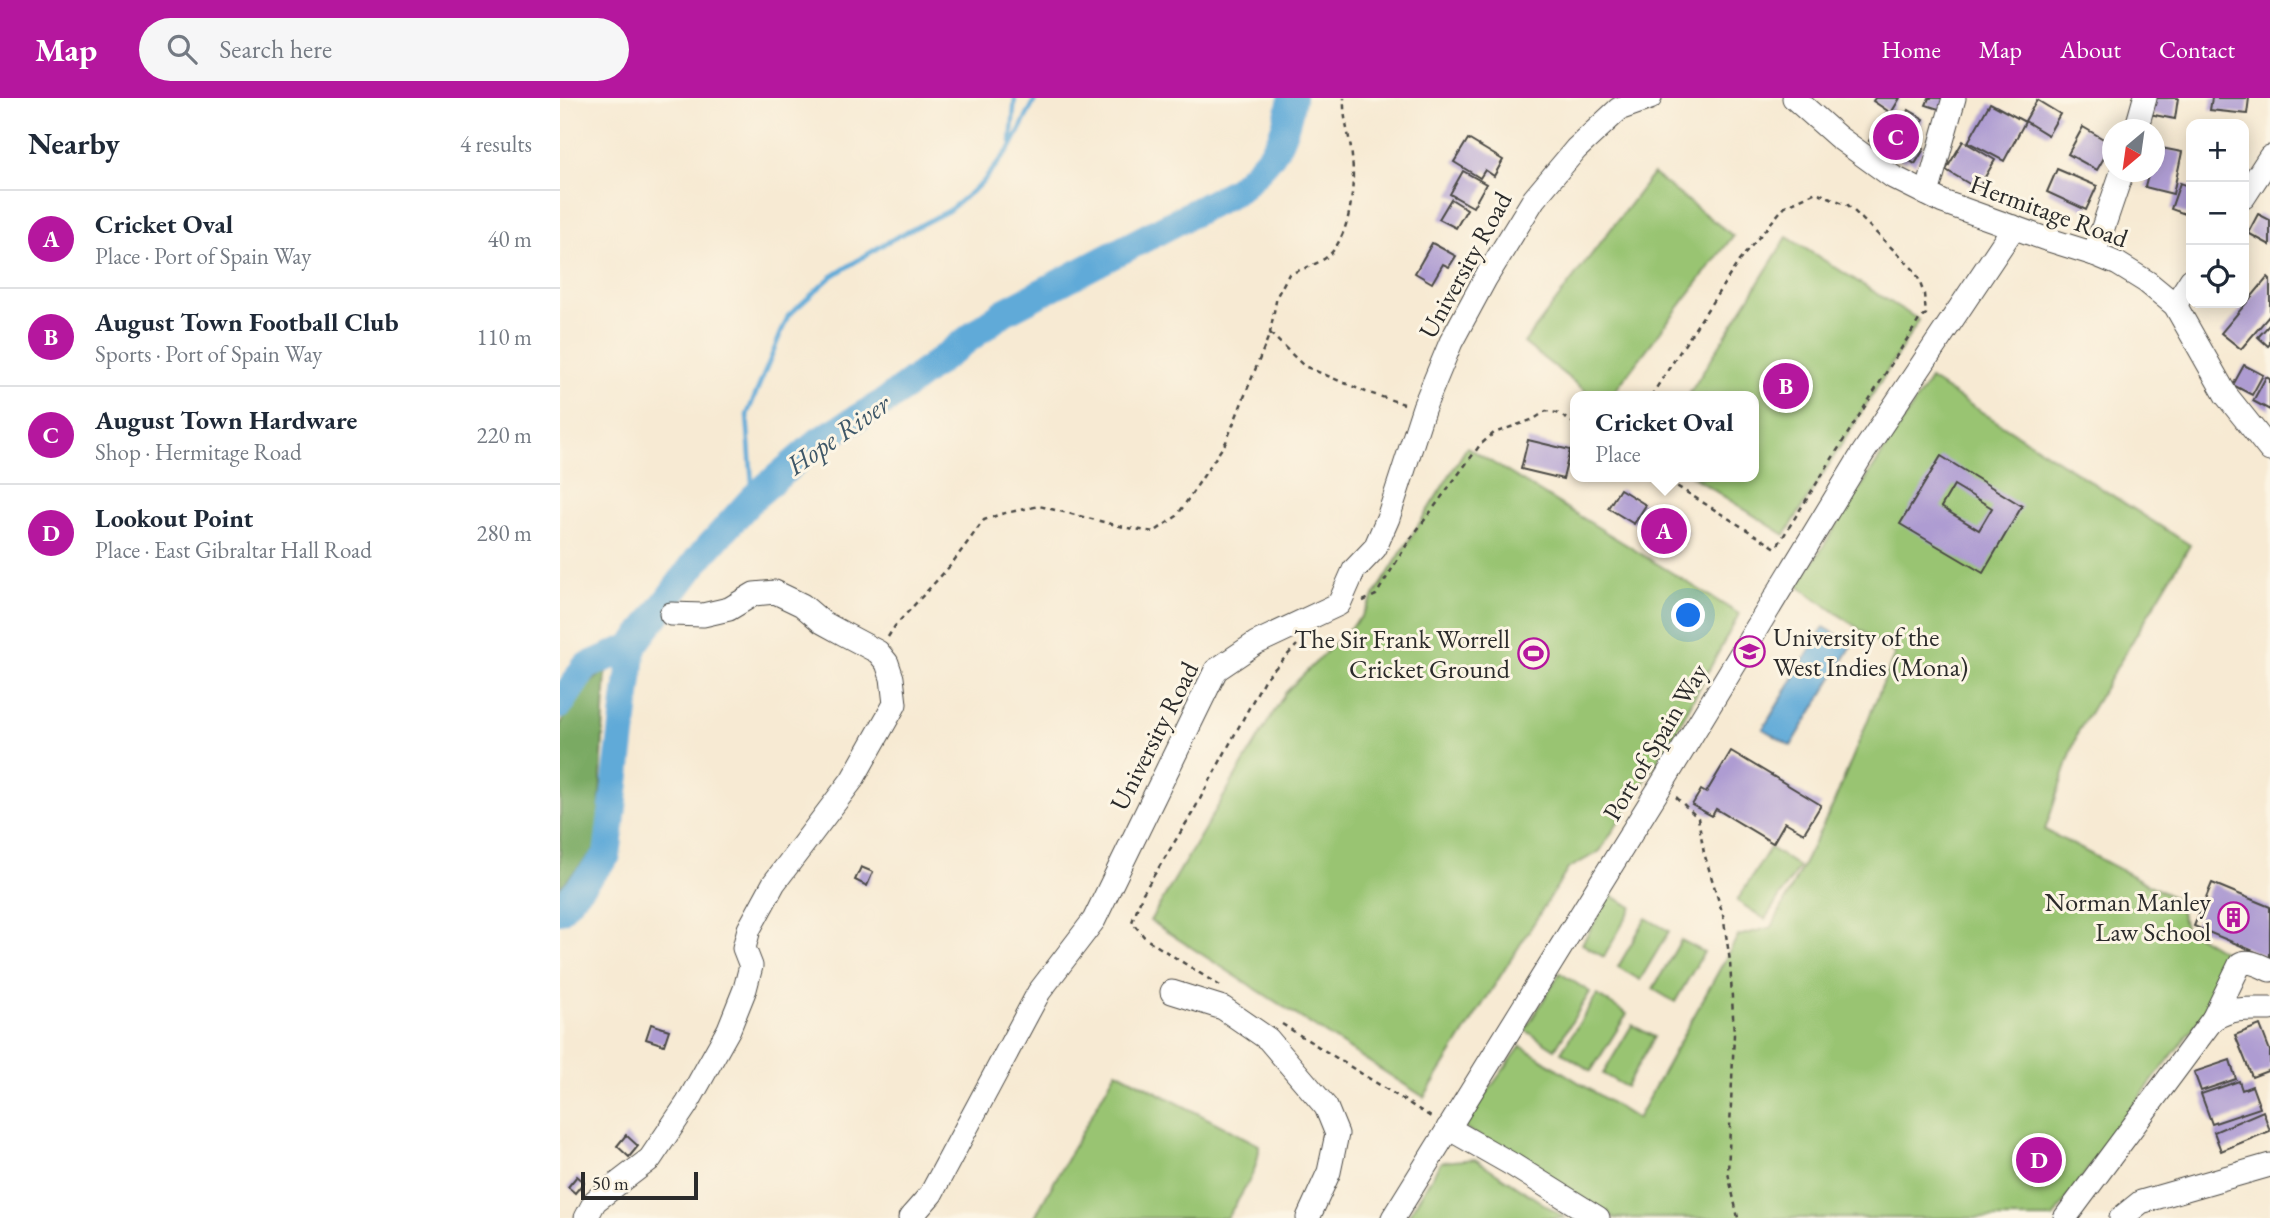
<!DOCTYPE html>
<meta charset="utf-8">
<style>
body{margin:0;font-family:"EB Garamond",serif;background:#f6f6f7;color:#1f2937}
.controls{position:absolute;right:21px;top:21px;display:grid;overflow:hidden;border-radius:14px;box-shadow:0 4px 18px #0003}
.controls button{width:63px;height:63px;display:grid;place-items:center;padding:0;border:0;border-bottom:2px solid #e0e1e3;background:#fff;color:#1f2937;font:35px sans-serif}
.compass{position:absolute;left:1542px;top:21px;width:63px;height:63px;border-radius:50%;background:#fff;box-shadow:0 4px 18px #0003;rotate:209deg}
.scale{position:absolute;left:21px;bottom:18px;width:117px;box-sizing:border-box;padding-left:7px;border:4px solid #2b2b2b;border-top:0;font-size:19px;line-height:24px;white-space:nowrap;color:#2b2b2b;-webkit-text-stroke:5px #fcf5e5;paint-order:stroke}
.you{position:absolute;left:1129px;top:518px;width:24px;height:24px;margin:-18px;border:5px solid #fff;border-radius:50%;background:#1a73e8;box-shadow:0 0 0 10px #1a73e833}
.badge{display:grid;place-items:center;width:46px;height:46px;border-radius:50%;background:#b5179e;color:#fff;font-size:23px;font-weight:700}
.pin{position:absolute;translate:-50% -50%;border:4px solid #fff;box-shadow:0 2px 7px #0006}
.popup{position:absolute;left:1010px;top:293px;width:189px;height:91px;box-sizing:border-box;display:grid;place-content:center;border-radius:14px;background:#fff;filter:drop-shadow(0 2px 5px #0005);font-size:23px;white-space:nowrap;color:#747a83}
.popup b{font-size:26px;color:#1f2937}
.popup::after{content:'';position:absolute;left:50%;top:100%;margin-left:-14px;border:14px solid transparent;border-top-color:#fff}
.list{margin:0;padding:0;list-style:none}
h2{display:flex;justify-content:space-between;align-items:center;height:91px;margin:0;padding:0 28px;font-size:30px}
h2 small{font-size:23px;font-weight:400;color:#747a83}
.list li{display:grid;grid-template-columns:46px 1fr auto;gap:21px;align-items:center;box-sizing:border-box;height:98px;padding:0 28px;border-top:2px solid #e0e1e3}
.list b{display:block;font-size:26px;white-space:nowrap}
.list p{margin:0;font-size:23px;white-space:nowrap;color:#747a83}
.list em{font-size:23px;font-style:normal;color:#747a83}
.icon{flex:none;width:38px;height:38px;fill:none;stroke:currentColor;stroke-width:2;stroke-linecap:round;stroke-linejoin:round}
.map{position:relative;flex:none;width:1710px;height:1120px;overflow:hidden}
header{display:flex;align-items:center;gap:42px;box-sizing:border-box;height:98px;padding:0 35px;background:#b5179e;color:#fff}
header strong{font-size:33px}
nav{display:flex;gap:38px;margin-inline-start:auto;font-size:24px}
.search{width:490px;height:63px;background:#f6f6f7;display:flex;align-items:center;gap:18px;box-sizing:border-box;padding:0 24px;border-radius:38px;color:#747a83;font-size:26px}
main{display:flex}
aside{flex:1;background:#fff}
.map>svg:first-child{display:block}
</style>
<header>
<strong>Map</strong>
<div class="search"><svg class="icon" aria-label="search" viewBox="0 0 24 24"><circle cx="10" cy="10" r="6"/><path d="M15 15l6 6"/></svg>Search here</div>
<nav><a>Home</a><a>Map</a><a>About</a><a>Contact</a></nav>
</header>
<main>
<aside>
<h2>Nearby<small>4 results</small></h2>
<ul class="list">
<li><span class="badge">A</span><div><b>Cricket Oval</b><p>Place · Port of Spain Way</p></div><em>40 m</em></li>
<li><span class="badge">B</span><div><b>August Town Football Club</b><p>Sports · Port of Spain Way</p></div><em>110 m</em></li>
<li><span class="badge">C</span><div><b>August Town Hardware</b><p>Shop · Hermitage Road</p></div><em>220 m</em></li>
<li><span class="badge">D</span><div><b>Lookout Point</b><p>Place · East Gibraltar Hall Road</p></div><em>280 m</em></li>
</ul>
</aside>
<div class="map">
<svg width="1710" height="1120" viewBox="0 0 1710 1120">
<rect width="100%" height="100%" fill="#fcf5e5"/>
<filter id="ink" filterUnits="userSpaceOnUse"><feTurbulence type="fractalNoise" baseFrequency=".0143" numOctaves="2"/><feDisplacementMap in="SourceGraphic" scale="14" xChannelSelector="R" yChannelSelector="G"/><feConvolveMatrix kernelMatrix="1 2 1 2 8 2 1 2 1" color-interpolation-filters="sRGB"/></filter>
<filter id="wash" filterUnits="userSpaceOnUse"><feTurbulence type="fractalNoise" baseFrequency=".00686" numOctaves="4" result="noise"/><feDisplacementMap in="SourceGraphic" scale="28" xChannelSelector="R" yChannelSelector="G"/><feGaussianBlur stdDeviation="1.57" result="paint"/><feColorMatrix in="noise" values="0 0 0 0 0 0 0 0 0 0 0 0 0 0 0 0 0 1.4 0 .05"/><feComposite in="paint" operator="in"/></filter>
<g filter="url(#wash)">
<rect width="100%" height="100%" fill="#f7ead3"/>
<g fill="#99c472" stroke="#62784e" stroke-width="2">
<polygon points="1093,76 1173,138 1051,298 1032,298 964,245"/>
<polygon points="1227,139 1359,222 1225,437 1133,379 1193,379 1193,298 1128,298"/>
<polygon points="1370,281 1630,447 1518,634 1485,732 1618,802 1625,830 1664,854 1648,910 1570,1012 1493,1120 1055,1120 902,1028 961,948 1077,1021 1178,838 1212,829 1273,707 1335,556 1238,488"/>
<polygon points="907,349 1179,516 1114,637 1040,753 1008,771 864,999 590,823 725,595 801,519"/>
<polygon points="1210,750 1239,769 1205,821 1177,803"/>
<polygon points="1050,797 1072,809 1044,859 1022,846"/>
<polygon points="1086,820 1109,833 1080,882 1058,869"/>
<polygon points="1121,842 1144,854 1115,904 1093,891"/>
<polygon points="1000,875 1030,894 995,951 965,932"/>
<polygon points="1037,897 1067,916 1031,973 1001,954"/>
<polygon points="1072,927 1094,939 1066,989 1043,976"/>
<path d="M556 973 699 1047C700 1072 680 1098 667 1120H474Z"/>
<polygon points="915,1061 1005,1120 847,1120 881,1064"/>
</g>
<polygon fill="#7aaa64" stroke="#526a48" stroke-width="2" points="46,572 38,748 0,790 0,627 18,595"/>
<polygon fill="#60aad8" stroke="#466a82" stroke-width="2" points="1264,529 1293,546 1231,648 1203,631"/>
<g fill="none" stroke-linecap="round" stroke-linejoin="round">
<g stroke="#60aad8" stroke-width="4.5">
<polyline points="451,44 455,0"/>
<polyline points="193,400 187,317 228,218 271,179 327,144 388,113 422,85 451,49 476,0"/>
</g>
<g stroke="#60aad8" stroke-width="28">
<polyline points="0,607 25,569 73,548"/>
<path d="M0 812 47 757 73 548 138 461 193 400 259 343 326 303 444 214 677 92C713 60 723 48 732 0"/>
</g>
</g>
<g id="blocks">
<g fill="#ae9cd2" fill-rule="evenodd">
<polygon points="1315,0 1340,0 1331,15 1313,3"/>
<polygon points="1369,0 1390,0 1385,13 1366,7"/>
<polygon points="1592,0 1618,0 1615,21 1589,16"/>
<polygon points="1652,0 1689,0 1687,16 1650,12"/>
<polygon points="1477,2 1500,16 1488,37 1465,23"/>
<polygon points="1430,5 1465,24 1444,63 1408,44"/>
<polygon points="1349,12 1364,21 1357,33 1362,35 1356,46 1364,51 1355,66 1347,61 1345,64 1309,43 1326,15 1342,24"/>
<polygon points="1523,29 1552,46 1537,72 1508,56"/>
<polygon points="908,41 943,62 934,78 925,72 920,80 894,64"/>
<polygon points="1403,43 1435,62 1418,91 1386,72"/>
<polygon points="1601,50 1622,54 1613,96 1585,89 1589,74 1594,74 1594,60 1598,61"/>
<polygon points="1497,71 1537,88 1526,112 1487,94"/>
<polygon points="903,73 926,86 913,109 890,96"/>
<polygon points="1620,85 1631,89 1631,118 1611,111"/>
<polygon points="891,101 907,111 896,130 879,121"/>
<polygon points="1698,116 1710,122 1710,147 1688,135"/>
<polygon points="872,145 896,158 889,169 883,166 872,185 855,175"/>
<polygon points="1708,179 1710,181 1710,217 1681,251 1661,235"/>
<polygon points="1710,226 1710,246 1708,248 1698,239"/>
<polygon points="1684,267 1703,277 1692,297 1673,287"/>
<polygon points="1706,279 1710,281 1710,312 1693,303"/>
<polygon points="968,342 1010,352 1003,381 961,371"/>
<path d="M1381 358 1462 408 1423 475 1340 426ZM1394 387 1432 410 1419 432 1381 409Z"/>
<polygon points="1060,391 1086,407 1074,426 1048,410"/>
<polygon points="1092,411 1128,434 1115,455 1079,432"/>
<polygon points="1171,653 1261,707 1244,735 1225,724 1213,745 1156,711 1152,718 1132,707 1141,692 1146,695"/>
<polygon points="301,769 313,774 307,788 295,782"/>
<polygon points="1652,785 1710,809 1710,860 1634,828"/>
<polygon points="91,926 109,932 104,947 86,941"/>
<polygon points="1700,927 1710,953 1710,972 1692,979 1675,937"/>
<polygon points="1670,962 1676,981 1641,993 1634,974"/>
<polygon points="1679,983 1682,992 1692,988 1700,1010 1652,1026 1641,996"/>
<polygon points="1703,1013 1710,1033 1661,1053 1654,1034"/>
<polygon points="66,1037 78,1048 69,1059 57,1048"/>
<polygon points="1478,1054 1485,1057 1486,1065 1480,1070 1473,1067 1472,1059"/>
<polygon points="17,1078 24,1084 15,1095 8,1089"/>
</g>
</g>
</g>
<g filter="url(#ink)">
<use href="#blocks" fill-opacity="0" stroke="#4a4844" stroke-width="2"/>
<g fill="none" stroke-linecap="round" stroke-linejoin="round">
<defs>
<g id="minor">
<polyline points="1234,0 1278,39 1333,79 1383,104 1483,140 1534,156 1558,166 1587,184 1615,207 1666,297 1710,352"/>
<polyline points="1576,32 1585,0"/>
<polyline points="1367,96 1394,0"/>
<polyline points="1684,99 1710,59"/>
<polyline points="1534,156 1562,74"/>
<polyline points="1615,207 1631,182"/>
<polyline points="612,894 663,910 708,941 766,1009 777,1036 769,1074 748,1120"/>
<path d="M1653 921 1680 866C1689 861 1701 868 1710 872"/>
<polyline points="888,1030 953,1067 1038,1120"/>
<polyline points="26,1120 35,1103 90,1061 127,1006 169,931 185,891 191,868 184,850 189,831 214,785 292,682 335,606 332,580 327,565 318,554 284,536 262,524 242,507 215,494 194,496 169,511 143,517 111,516"/>
<polyline points="350,1120 371,1096 479,894 534,822 656,572 696,545 779,506 794,472 815,450 828,420 864,309 891,244 925,181 974,101 1016,51 1059,11 1090,0"/>
<polyline points="833,1120 1105,681 1303,355 1454,129"/>
<path d="M1505 1120 1653 921C1674 909 1687 911 1710 911"/>
<polyline points="1561,1120 1581,1104 1710,1067"/>
</g>
</defs>
<use href="#minor" stroke="#4a4844" stroke-width="25"/>
<g stroke="#4a4844" stroke-width="2.5" stroke-dasharray="5 5" stroke-linecap="butt">
<polyline points="710,235 744,268 806,294 844,306"/>
<polyline points="1091,298 1179,163 1225,108 1256,94 1288,107 1356,174 1364,196 1366,216 1359,222 1216,450 1102,379"/>
<polyline points="803,503 816,497 849,443 920,347 934,335 974,321 986,313 997,315 1015,326"/>
<path d="M328 539 335 528 390 468 424 422 441 416 479 408 568 430 594 434 617 418 666 344 710 235 717 198 729 176C742 171 763 165 772 154 791 131 795 88 792 59 790 37 783 24 784 0"/>
<polyline points="1116,699 1138,720 1144,755 1163,817 1170,863 1174,936 1168,1075 1178,1120"/>
<polyline points="660,888 586,841 572,824 583,795 633,714 704,582 737,547"/>
<polyline points="722,926 871,1019"/>
</g>
<use href="#minor" stroke="#fff" stroke-width="23"/>
</g>
</g>
<defs>
<symbol id="university-ring" viewBox="-11 -11 22 22"><circle r="9.5" fill="#fcf5e5" stroke="#b5179e" stroke-width="1.5"/><path d="M0-5L7-2L0 1L-7-2ZM-4 1L0 2.5L4 1V4Q0 6-4 4Z" fill="#b5179e"/></symbol>
<symbol id="stadium-ring" viewBox="-11 -11 22 22"><circle r="9.5" fill="#fcf5e5" stroke="#b5179e" stroke-width="1.5"/><path d="M0-5a6.5 5 0 1 0 0 10a6.5 5 0 1 0 0-10ZM-3.5-1.8h7v3.6h-7Z" fill="#b5179e"/></symbol>
<symbol id="building-ring" viewBox="-11 -11 22 22"><circle r="9.5" fill="#fcf5e5" stroke="#b5179e" stroke-width="1.5"/><path d="M-4-6H4V6H1V3H-1V6H-4ZM-2.5-4.3h1.7v1.8h-1.7ZM.8-4.3h1.7v1.8H.8ZM-2.5-1h1.7V.8h-1.7ZM.8-1h1.7V.8H.8Z" fill="#b5179e"/></symbol>
</defs>
<g fill-rule="evenodd">
<use href="#university-ring" x="1172" y="536" width="35" height="35"/>
<use href="#stadium-ring" x="956" y="538" width="35" height="35"/>
<use href="#building-ring" x="1656" y="802" width="35" height="35"/>
</g>
<g text-anchor="middle" stroke-width="6" stroke-linejoin="round" paint-order="stroke">
<g font-size="26" fill="#2b2b2b" stroke="#fcf5e5">
<text transform="translate(1489 113) rotate(20)" y="9">Hermitage Road</text>
<text transform="translate(905 167) rotate(-61)" y="9">University Road</text>
<text transform="translate(594 638) rotate(-63)" y="9">University Road</text>
<text transform="translate(1095 644) rotate(-59)" y="9">Port of Spain Way</text>
</g>
<g font-size="26" fill="#2b2b2b" stroke="#fcf5e5" text-anchor="end">
<text x="1213" y="548" text-anchor="start">University of the<tspan x="1213" dy="30">West Indies (Mona)</tspan></text>
<text x="950" y="550">The Sir Frank Worrell<tspan x="950" dy="30">Cricket Ground</tspan></text>
<text x="1651" y="813">Norman Manley<tspan x="1651" dy="30">Law School</tspan></text>
</g>
<g font-size="28" font-style="italic" fill="#3e5768" stroke="#fcf5e5">
<text transform="translate(278 336) rotate(-35)" y="10">Hope River</text>
</g>
</g>
</svg>
<div class="controls">
<button>+</button>
<button>−</button>
<button><svg class="icon" aria-label="locate" viewBox="0 0 24 24"><circle cx="12" cy="12" r="6"/><path d="M12 2v4M12 18v4M2 12h4M18 12h4"/></svg></button>
</div>
<svg class="compass" viewBox="-18 -18 36 36"><path d="M0-13l5 13h-10z" fill="#e53935"/><path d="M0 13l5-13h-10z" fill="#747a83"/></svg>
<div class="scale">50 m</div>
<div class="you"></div>
<div class="pin badge" style="left:1104px;top:433px">A</div>
<div class="popup"><b>Cricket Oval</b>Place</div>
<div class="pin badge" style="left:1226px;top:288px">B</div>
<div class="pin badge" style="left:1336px;top:39px">C</div>
<div class="pin badge" style="left:1479px;top:1062px">D</div>
</div>
</main>
